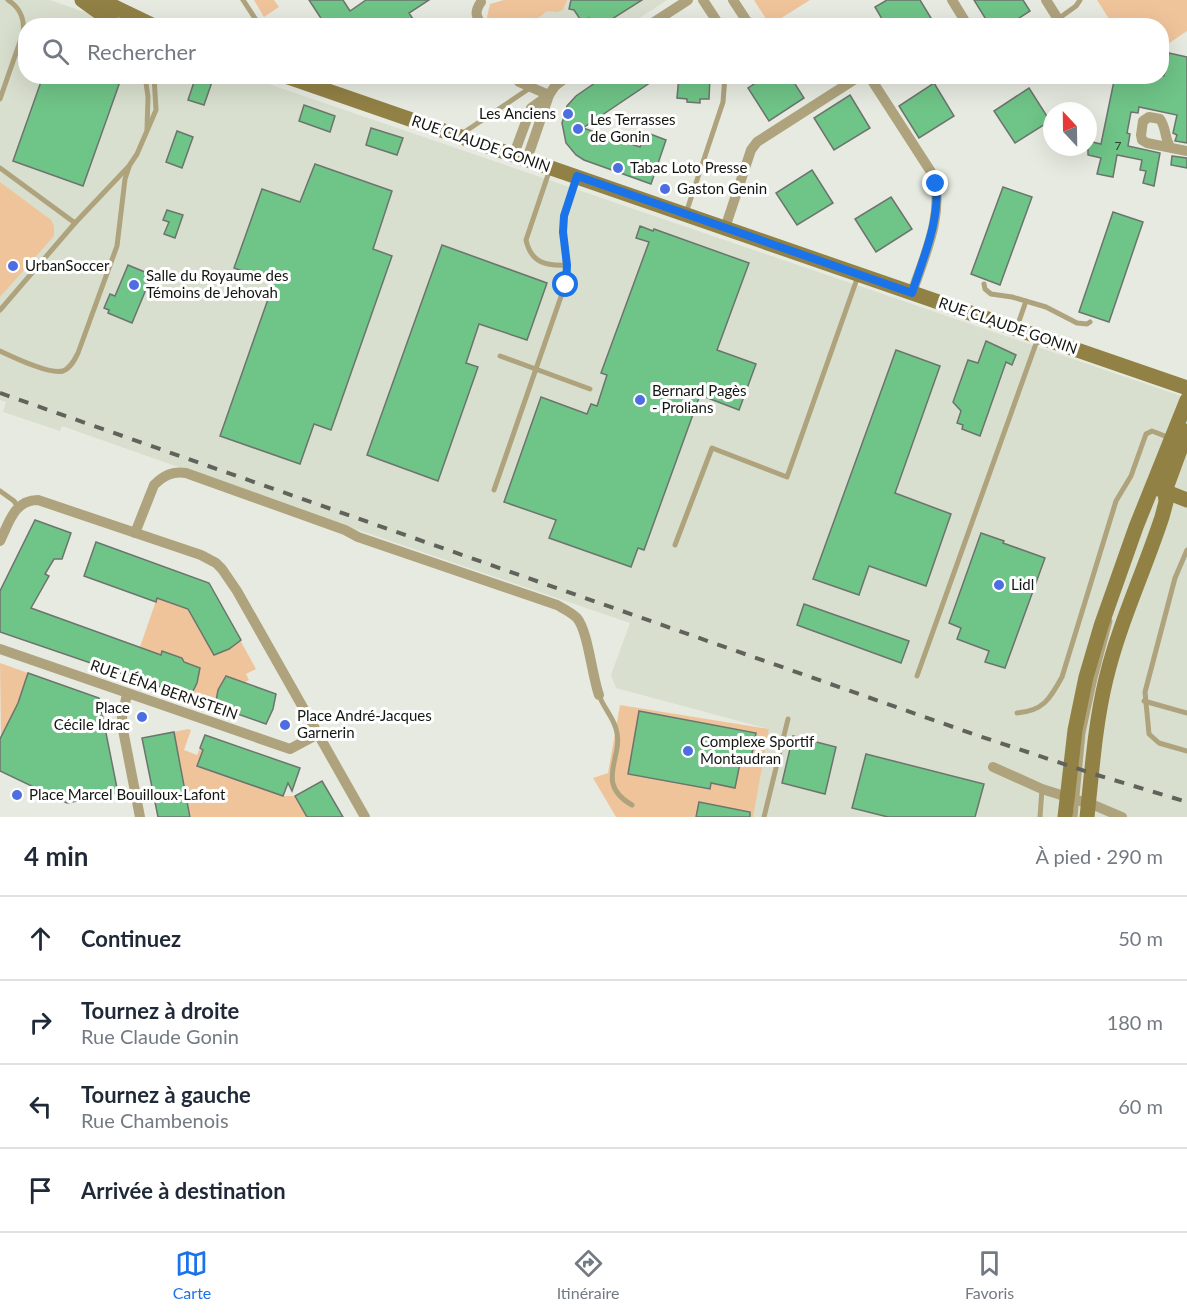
<!DOCTYPE html>
<html lang="fr">
<meta charset="utf-8">
<style>
body{margin:0;font-family:Lato,sans-serif;background:#f6f6f7;color:#1f2937}
.compass{position:absolute;left:1043px;top:102px;width:54px;height:54px;border-radius:50%;background:#fff;box-shadow:0 6px 24px #0002;rotate:338deg}
.stop{position:absolute;width:18px;height:18px;margin:-14px;border:4px solid #1a73e8;border-radius:50%;background:#fff}
.stop.end{background:#1a73e8;border-color:#fff;box-shadow:0 2px 6px #0008}
.list{margin:0;padding:0;list-style:none}
h2{display:flex;justify-content:space-between;align-items:center;height:78px;margin:0;padding:0 24px;font-size:26px}
h2 small{font-size:20px;font-weight:400;color:#747a83}
.list li{display:grid;grid-template-columns:39px 1fr auto;gap:18px;align-items:center;box-sizing:border-box;height:84px;padding:0 24px;border-top:2px solid #e0e1e3}
.list b{display:block;font-size:22px;white-space:nowrap}
.list p{margin:0;font-size:20px;white-space:nowrap;color:#747a83}
.list em{font-size:20px;font-style:normal;color:#747a83}
.icon{flex:none;width:33px;height:33px;fill:none;stroke:currentColor;stroke-width:2;stroke-linecap:round;stroke-linejoin:round}
.map{position:relative;flex:none;width:1187px;height:817px;overflow:hidden}
.search{position:absolute;background:#fff;box-shadow:0 6px 24px #0002;left:18px;right:18px;top:18px;height:66px;display:flex;align-items:center;gap:15px;box-sizing:border-box;padding:0 21px;border-radius:24px;color:#747a83;font-size:22px}
.sheet{height:414px;background:#fff}
nav{display:flex;justify-content:space-around;align-items:center;box-sizing:border-box;height:84px;border-top:2px solid #e0e1e3;background:#fff;font-size:16px;color:#747a83}
nav a{display:grid;justify-items:center;gap:3px}
nav .on{color:#1a73e8}
.map>svg:first-child{display:block}
</style>
<div class="map">
<svg width="1187" height="817" viewBox="0 0 1187 817">
<rect width="100%" height="100%" fill="#e7eae0"/>
<g fill="#d9dfce">
<polygon points="0,0 50,0 90,14 105,25 26,26 26,76 248,77 1187,398 1187,817 752,817 769,729 616,688 611,675 630,623 303,511 62,426 60,431 3,412 6,402 0,400"/>
<polygon points="527,0 667,0 627,26 543,25"/>
</g>
<g fill="#f0c49b">
<polygon points="254,0 274,0 279,7 264,17"/>
<path d="M504 0H567L563 10 557 12 547 11C527 28 517 26 492 25L487 17 490 4Z"/>
<polygon points="754,0 810,0 770,25"/>
<polygon points="1097,0 1187,0 1187,31 1162,48 1162,26 1113,25"/>
<polygon points="0,182 51,220 54,226 54,236 0,297"/>
<polygon points="157,598 188,609 214,655 229,649 240,640 256,669 246,674 249,680 244,683 225,676 218,690 215,706 190,697 197,683 200,668 184,662 182,658 163,651 161,655 140,647"/>
<polygon points="0,663 28,673 18,703 1,737"/>
<polygon points="620,705 769,729 753,817 616,817 593,778 608,773"/>
<polygon points="188,729 191,730 184,750 197,755 200,748 203,750 198,766 283,796 295,796 307,817 191,817 174,732"/>
</g>
<g fill="#6fc487" stroke="#6c746e" stroke-width="1.5">
<polygon points="309,0 343,0 350,11 366,0 429,0 409,13 413,19 402,26 392,26 388,19 378,26 373,21 367,25 363,19 353,26 326,26"/>
<polygon points="571,0 642,0 601,26 593,26 589,18 582,22 574,10 569,9"/>
<polygon points="887,0 920,0 931,18 918,26 886,26 875,7"/>
<polygon points="974,0 1023,0 1030,11 1007,26 990,26"/>
<polygon points="1169,53 1187,57 1187,143 1175,141 1177,135 1173,133 1177,115 1139,107 1138,113 1131,112 1127,133 1130,134 1128,146 1160,153 1154,186 1143,183 1146,171 1140,170 1142,160 1117,155 1113,177 1097,174 1101,158 1088,155 1088,141 1101,144 1115,76 1164,76"/>
<polygon points="43,76 122,76 83,186 13,161"/>
<polygon points="196,76 214,76 204,105 188,100"/>
<polygon points="605,76 660,76 583,128 640,147 645,132 666,140 651,184 584,160 576,155 566,143 562,123 567,106 576,96"/>
<polygon points="679,76 710,76 709,99 700,99 700,103 687,102 687,99 677,98"/>
<polygon points="766,76 790,76 804,98 769,121 748,88"/>
<polygon points="934,83 954,116 919,138 899,106"/>
<polygon points="1029,88 1050,121 1015,143 994,111"/>
<polygon points="850,95 870,128 834,150 814,118"/>
<polygon points="304,105 335,116 330,132 299,121"/>
<polygon points="371,128 403,138 397,155 366,145"/>
<polygon points="177,131 193,137 182,168 166,162"/>
<polygon points="1172,156 1187,158 1187,168 1171,165"/>
<polygon points="315,164 392,191 373,249 392,256 331,430 314,424 300,464 220,436 274,282 234,268 262,189 300,202"/>
<polygon points="812,170 833,203 797,225 776,193"/>
<polygon points="1003,187 1032,197 1000,285 971,274"/>
<polygon points="891,197 912,229 876,252 855,219"/>
<polygon points="167,210 183,215 175,238 164,234 169,222 163,220"/>
<polygon points="1113,212 1143,222 1109,322 1079,312"/>
<polygon points="640,226 653,231 654,229 749,263 717,350 756,364 739,410 700,395 644,550 638,548 631,567 549,538 556,520 504,502 541,397 587,414 591,404 597,406 607,375 601,373 649,242 636,238"/>
<polygon points="442,245 547,283 527,340 479,324 466,363 478,367 438,481 367,455"/>
<polygon points="128,265 152,275 132,323 108,313 109,310 104,308 110,294 115,296"/>
<polygon points="986,341 1016,355 1012,365 1006,362 980,436 962,429 963,425 957,423 961,411 953,402 968,360 978,363"/>
<polygon points="896,350 940,366 895,493 951,514 926,586 869,566 859,595 813,579"/>
<polygon points="35,520 71,533 62,559 54,559 45,574 49,576 31,608 161,655 162,651 182,658 184,662 200,668 197,683 190,697 0,632 0,591"/>
<polygon points="981,533 1004,541 1003,543 1045,558 1005,668 985,662 989,651 957,639 961,628 949,623"/>
<polygon points="96,542 209,583 241,640 229,649 214,655 188,609 157,598 156,602 84,576"/>
<polygon points="804,604 909,641 901,663 797,625"/>
<polygon points="28,673 99,698 118,793 67,803 0,771 0,739 18,703"/>
<polygon points="226,676 276,694 273,709 266,724 215,706 218,690"/>
<polygon points="639,711 756,733 750,764 740,763 735,788 711,783 710,789 628,774"/>
<polygon points="174,732 179,759 190,817 158,817 142,738"/>
<polygon points="205,735 300,768 292,791 288,783 283,796 197,766 203,750 200,748"/>
<polygon points="793,736 836,747 825,794 782,783"/>
<polygon points="866,754 984,784 975,817 888,817 852,808"/>
<polygon points="322,781 343,817 307,817 295,796"/>
<polygon points="699,802 750,812 750,817 696,817"/>
</g>
<g fill="none" stroke-linecap="round" stroke-linejoin="round">
<g stroke="#aea37d" stroke-width="5">
<polyline points="243,0 260,26"/>
<polyline points="1058,19 1076,6 1080,0"/>
<polyline points="145,76 148,97 147,129"/>
<path d="M0 99 23 33C25 18 20 8 8 0"/>
<polyline points="463,133 530,88"/>
<polyline points="0,168 75,223"/>
<path d="M550 169 526 240C531 263 546 266 567 265"/>
<polyline points="686,213 723,102 725,76"/>
<polyline points="984,284 985,289 991,294 1012,297 1046,307 1077,323 1087,324 1090,322"/>
<polyline points="0,310 75,223 129,166 137,154 156,110 154,76"/>
<polyline points="1017,327 1026,301"/>
<path d="M0 351C13 357 50 375 63 371 71 368 75 359 78 353L117 246 125 179 129 167"/>
<polyline points="500,356 590,389"/>
<path d="M494 490 565 285C567 267 564 251 563 233 562 214 570 195 576 178"/>
<polyline points="0,491 14,501 18,507"/>
<polyline points="675,545 712,448 787,477 858,276"/>
<polyline points="1187,550 1175,578 1145,692 1149,734 1159,743 1187,751"/>
<polyline points="917,676 1038,338"/>
<path d="M599 695C603 707 613 717 616 729 625 756 593 783 632 805"/>
<polyline points="1144,701 1187,713"/>
<path d="M1017 713C1043 711 1050 699 1062 677L1116 501 1131 476 1146 434 1152 431 1170 438"/>
<polyline points="764,817 788,719"/>
<polyline points="1040,817 1042,789"/>
<polyline points="1075,817 1083,733 1095,678 1110,621"/>
</g>
<g stroke="#aea37d" stroke-width="10">
<polyline points="703,0 720,26"/>
<polyline points="733,0 750,26"/>
<polyline points="952,0 968,26"/>
<polyline points="1046,0 1058,19 1048,26"/>
<path d="M481 2C474 12 476 16 482 26"/>
<polyline points="648,26 688,0"/>
<polyline points="515,76 519,82 549,95"/>
<path d="M869 76 933 175C945 213 924 257 912 293"/>
<path d="M1171 148C1164 139 1167 129 1160 119L1149 117 1143 121 1141 135 1142 140 1147 143 1187 151"/>
<polyline points="514,154 531,108 549,95"/>
<polyline points="527,159 549,95 555,86 568,76"/>
<polyline points="725,228 751,150 757,142 860,76"/>
<path d="M135 533 154 485C164 475 173 471 186 473L345 530 358 537 557 605C564 609 571 612 577 618 588 631 592 676 599 695"/>
<path d="M0 541C9 523 14 500 38 500L201 555 216 563 222 569 237 591 365 817"/>
<polyline points="0,649 290,749 318,734"/>
<polyline points="127,694 122,717 123,730 140,817"/>
<polyline points="993,767 1042,789 1096,806 1122,817"/>
</g>
<g stroke="#928145" stroke-width="15">
<polyline points="82,0 118,26"/>
<polyline points="100,0 154,26"/>
<polyline points="285,76 1187,388"/>
<polyline points="1159,489 1187,500"/>
<polyline points="1065,817 1075,730 1086,677 1101,626 1136,527 1187,400"/>
<path d="M1087 817C1092 771 1095 724 1106 679 1119 624 1144 572 1162 517L1166 502 1165 491 1187 431"/>
</g>
<polyline stroke="#60635c" stroke-width="4" stroke-dasharray="10 10" stroke-linecap="butt" points="0,393 976,735 1097,775 1187,802"/>
</g>
<g fill="none" stroke-linecap="round" stroke-linejoin="round">
<path stroke="#1a73e8" stroke-width="8" d="M566 285 567 265 563 232 564 216 577 176 912 293C923 258 940 221 936 184"/>
</g>
<g fill="#4c6ee2" stroke="#fff" stroke-width="2">
<circle cx="568" cy="114" r="6"/>
<circle cx="578" cy="129" r="6"/>
<circle cx="618" cy="168" r="6"/>
<circle cx="665" cy="189" r="6"/>
<circle cx="13" cy="266" r="6"/>
<circle cx="134" cy="285" r="6"/>
<circle cx="640" cy="400" r="6"/>
<circle cx="999" cy="585" r="6"/>
<circle cx="142" cy="717" r="6"/>
<circle cx="285" cy="725" r="6"/>
<circle cx="688" cy="751" r="6"/>
<circle cx="17" cy="795" r="6"/>
</g>
<g text-anchor="middle" stroke-width="6" stroke-linejoin="round" paint-order="stroke">
<g font-size="12" fill="#2b422f">
<text x="1118" y="150">7</text>
</g>
<g font-size="15" fill="#141612" stroke="#fff" text-anchor="start">
<text x="556" y="119" text-anchor="end">Les Anciens</text>
<text x="590" y="125">Les Terrasses<tspan x="590" dy="17">de Gonin</tspan></text>
<text x="630" y="173">Tabac Loto Presse</text>
<text x="677" y="194">Gaston Genin</text>
<text x="25" y="271">UrbanSoccer</text>
<text x="146" y="281">Salle du Royaume des<tspan x="146" dy="17">Témoins de Jehovah</tspan></text>
<text x="652" y="396">Bernard Pagès<tspan x="652" dy="17">- Prolians</tspan></text>
<text x="1011" y="590">Lidl</text>
<text x="130" y="713" text-anchor="end">Place<tspan x="130" dy="17">Cécile Idrac</tspan></text>
<text x="297" y="721">Place André-Jacques<tspan x="297" dy="17">Garnerin</tspan></text>
<text x="700" y="747">Complexe Sportif<tspan x="700" dy="17">Montaudran</tspan></text>
<text x="29" y="800">Place Marcel Bouilloux-Lafont</text>
</g>
<g font-size="15" fill="#141612" stroke="#fff">
<text transform="translate(481 144) rotate(19)" y="5">RUE CLAUDE GONIN</text>
<text transform="translate(1008 326) rotate(19)" y="5">RUE CLAUDE GONIN</text>
<text transform="translate(164 690) rotate(19)" y="5">RUE LÉNA BERNSTEIN</text>
</g>
</g>
</svg>
<svg class="compass" viewBox="-18 -18 36 36"><path d="M0-13l5 13h-10z" fill="#e53935"/><path d="M0 13l5-13h-10z" fill="#747a83"/></svg>
<div class="stop" style="left:566px;top:285px"></div>
<div class="stop end" style="left:936px;top:184px"></div>
<div class="search"><svg class="icon" aria-label="search" viewBox="0 0 24 24"><circle cx="10" cy="10" r="6"/><path d="M15 15l6 6"/></svg>Rechercher</div>
</div>
<section class="sheet">
<h2>4 min<small>À pied · 290 m</small></h2>
<ul class="list">
<li><svg class="icon" aria-label="ahead" viewBox="0 0 24 24"><path d="M12 20V5M6 11l6-6 6 6"/></svg><div><b>Continuez</b></div><em>50 m</em></li>
<li><svg class="icon" aria-label="right" viewBox="0 0 24 24"><path d="M7 20v-9h11M14 6l5 5-5 5"/></svg><div><b>Tournez à droite</b><p>Rue Claude Gonin</p></div><em>180 m</em></li>
<li><svg class="icon" aria-label="left" viewBox="0 0 24 24"><path d="M17 20v-9H6M10 6l-5 5 5 5"/></svg><div><b>Tournez à gauche</b><p>Rue Chambenois</p></div><em>60 m</em></li>
<li><svg class="icon" aria-label="arrive" viewBox="0 0 24 24"><path d="M6 21V4h12l-3 4 3 4H6"/></svg><div><b>Arrivée à destination</b></div></li>
</ul>
</section>
<nav>
<a class="on"><svg class="icon" aria-label="map" viewBox="0 0 24 24"><path d="M3 6l6-2 6 2 6-2v14l-6 2-6-2-6 2zM9 4v14M15 6v14"/></svg>Carte</a>
<a><svg class="icon" aria-label="directions" viewBox="0 0 24 24"><path d="M12 3l9 9-9 9-9-9zM9 14v-3h6M13 9l2 2-2 2"/></svg>Itinéraire</a>
<a><svg class="icon" aria-label="saved" viewBox="0 0 24 24"><path d="M7 4h10v16l-5-4-5 4z"/></svg>Favoris</a>
</nav>
